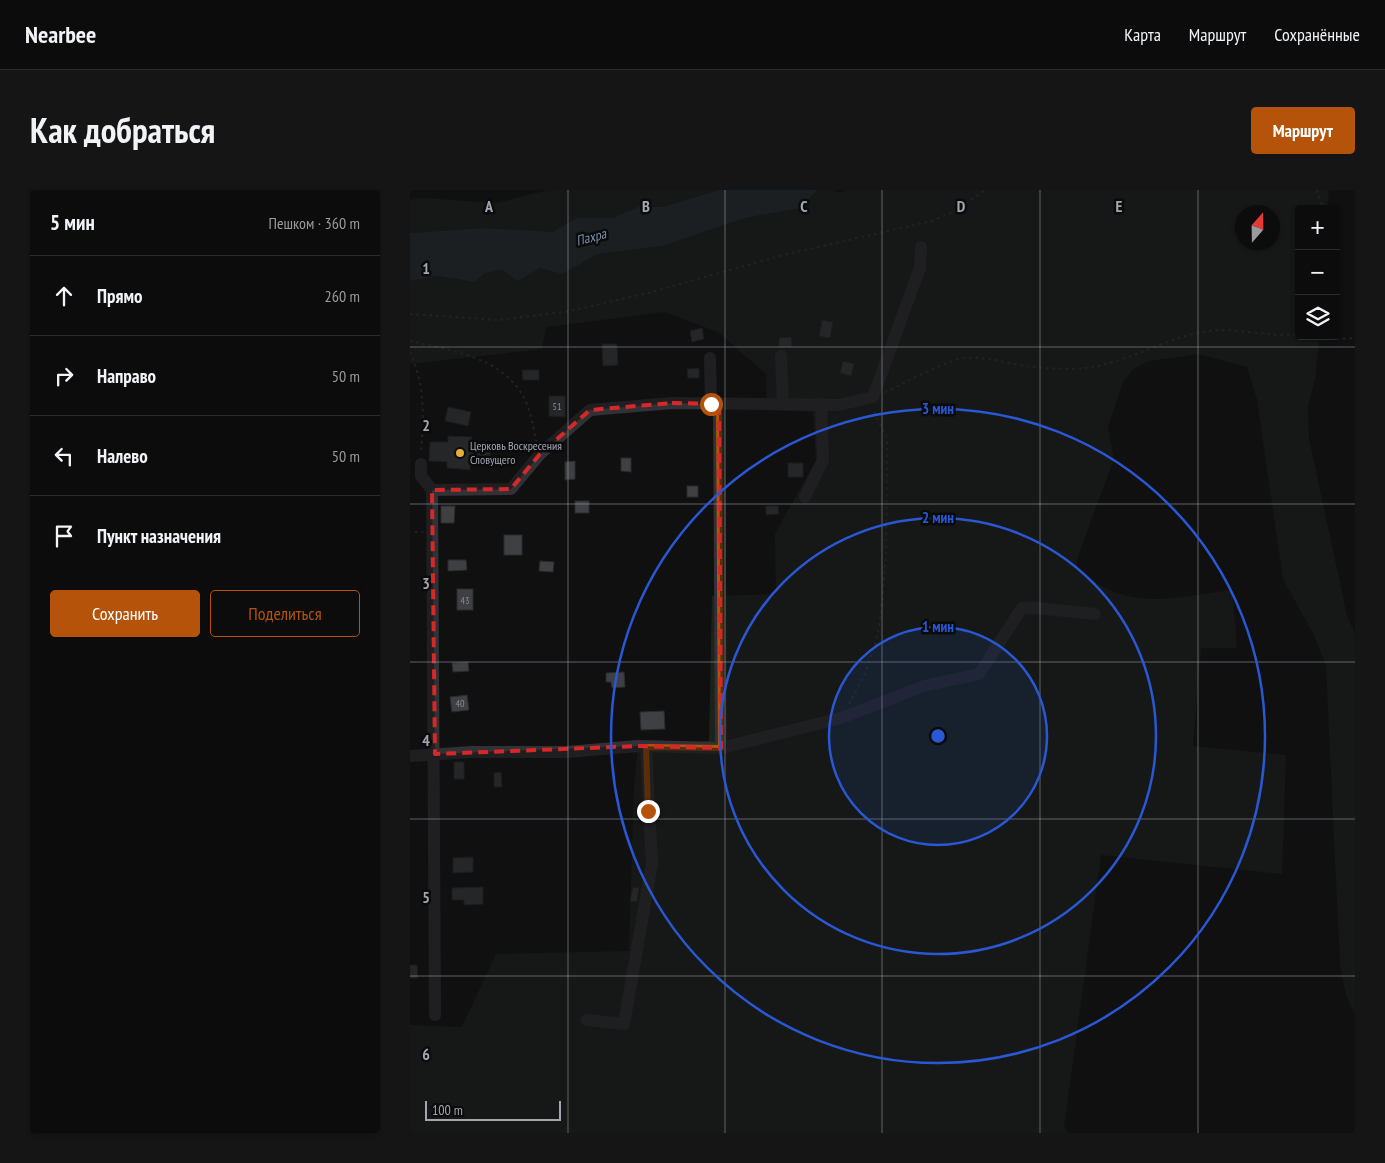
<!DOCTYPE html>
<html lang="ru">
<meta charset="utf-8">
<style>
body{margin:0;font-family:"PT Sans Narrow",sans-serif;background:#151516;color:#f1f3f6}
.controls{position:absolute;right:15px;top:15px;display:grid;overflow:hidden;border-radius:5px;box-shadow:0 1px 4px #0004}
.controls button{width:45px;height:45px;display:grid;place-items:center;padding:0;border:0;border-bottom:1px solid #2c2c2e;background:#0c0c0d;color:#f1f3f6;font:25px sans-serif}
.compass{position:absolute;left:825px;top:15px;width:45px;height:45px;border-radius:50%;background:#0c0c0d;box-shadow:0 1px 4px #0004;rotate:20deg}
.scale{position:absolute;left:15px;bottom:12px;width:136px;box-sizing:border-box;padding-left:5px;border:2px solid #a2a6b1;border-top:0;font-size:14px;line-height:18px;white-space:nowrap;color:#a2a6b1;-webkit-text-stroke:4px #0b0b0c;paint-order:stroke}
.stop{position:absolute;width:15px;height:15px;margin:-11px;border:4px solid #b45309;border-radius:50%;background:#fff}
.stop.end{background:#b45309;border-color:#fff;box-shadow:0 1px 5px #0008}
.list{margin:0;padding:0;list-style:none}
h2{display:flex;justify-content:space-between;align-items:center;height:65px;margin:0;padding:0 20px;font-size:21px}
h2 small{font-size:16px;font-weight:400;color:#9a9b9d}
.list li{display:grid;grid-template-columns:32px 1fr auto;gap:15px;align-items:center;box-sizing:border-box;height:80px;padding:0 20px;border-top:1px solid #2c2c2e}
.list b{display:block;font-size:19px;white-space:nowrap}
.list em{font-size:16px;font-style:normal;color:#9a9b9d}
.actions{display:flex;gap:10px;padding:15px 20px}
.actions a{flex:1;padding:11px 0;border:1px solid #b45309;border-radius:5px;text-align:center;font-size:18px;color:#b45309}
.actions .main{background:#b45309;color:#fff}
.icon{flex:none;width:28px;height:28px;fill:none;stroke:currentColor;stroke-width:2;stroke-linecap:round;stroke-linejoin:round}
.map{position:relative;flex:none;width:945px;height:943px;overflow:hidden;border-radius:5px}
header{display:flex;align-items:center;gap:30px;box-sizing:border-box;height:70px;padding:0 25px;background:#0c0c0d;border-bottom:1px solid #2c2c2e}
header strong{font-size:24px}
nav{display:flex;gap:28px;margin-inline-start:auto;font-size:18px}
.intro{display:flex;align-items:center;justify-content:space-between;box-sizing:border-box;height:120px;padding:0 30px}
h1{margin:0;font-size:35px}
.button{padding:12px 22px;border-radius:5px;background:#b45309;color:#fff;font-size:18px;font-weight:700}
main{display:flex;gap:30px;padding:0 30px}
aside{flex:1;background:#0c0c0d;border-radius:5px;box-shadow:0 1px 4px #0004}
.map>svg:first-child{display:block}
</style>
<header>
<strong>Nearbee</strong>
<nav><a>Карта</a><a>Маршрут</a><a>Сохранённые</a></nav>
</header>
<div class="intro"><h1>Как добраться</h1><a class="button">Маршрут</a></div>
<main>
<aside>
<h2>5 мин<small>Пешком · 360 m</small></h2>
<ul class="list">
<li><svg class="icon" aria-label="ahead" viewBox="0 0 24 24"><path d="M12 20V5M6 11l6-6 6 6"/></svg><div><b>Прямо</b></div><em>260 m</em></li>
<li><svg class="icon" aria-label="right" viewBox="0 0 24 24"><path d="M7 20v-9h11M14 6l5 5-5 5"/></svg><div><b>Направо</b></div><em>50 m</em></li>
<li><svg class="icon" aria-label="left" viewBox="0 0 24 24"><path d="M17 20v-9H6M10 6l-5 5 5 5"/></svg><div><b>Налево</b></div><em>50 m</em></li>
<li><svg class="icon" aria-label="arrive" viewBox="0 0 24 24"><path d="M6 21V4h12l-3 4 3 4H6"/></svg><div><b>Пункт назначения</b></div></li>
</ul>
<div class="actions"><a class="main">Сохранить</a><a>Поделиться</a></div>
</aside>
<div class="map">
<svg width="945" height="943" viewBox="0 0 945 943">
<rect width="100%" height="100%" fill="#101011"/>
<g fill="#1c231d" fill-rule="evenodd">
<polygon points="138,0 309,0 253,17 228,17 202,28 166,28 143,42 75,38 0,43 0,10 12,8 87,13"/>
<path d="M407 0H422L430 3 436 0H919L917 19H889V146H909L906 184 898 216 899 249 937 426 945 444V824L936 805 930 774 916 476 904 445 873 389 847 209 837 177 789 164 739 171 723 179 713 192 698 237 704 269 669 363 666 379C721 423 758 408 822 400L827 458H791L783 556 876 565 872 684 691 665 654 937 658 943H0V835L52 837 86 764 219 761 224 596 228 556 299 551 302 406 366 404 365 344 406 270 403 222 357 220 356 184 308 142 254 122 136 137 132 159 0 174V91L28 86 65 92 75 83 92 80 108 90 130 78 152 84 188 64 252 56 335 28 391 18ZM832 22H862V52H832Z"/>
</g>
<polygon fill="#2a3238" points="309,0 407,0 391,18 335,28 252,56 188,64 152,84 130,78 108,91 92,80 75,83 65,92 28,86 0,91 0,43 75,38 143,42 166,28 202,28 228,17 253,17"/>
<g fill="#3f4044" stroke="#2a2a2d">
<polygon points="412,130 423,132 420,148 409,146"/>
<polygon points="292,138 294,149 282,152 280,141"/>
<polygon points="381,147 382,157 369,157 369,148"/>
<polygon points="192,154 207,154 208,175 193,176"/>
<polygon points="433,171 444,174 441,186 430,183"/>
<polygon points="289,178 289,188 278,188 277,179"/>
<polygon points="112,180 129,180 129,190 113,190"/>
<polygon points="139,206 155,206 155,227 139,226"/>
<polygon points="38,217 61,222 58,236 35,231"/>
<polygon points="38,246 62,247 61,254 81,254 80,274 60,273 60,280 37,278 37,272 19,271 20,252 38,252"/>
<polygon points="211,268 221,268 221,282 211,281"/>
<polygon points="165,271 165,289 155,290 155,272"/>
<rect x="378" y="273" width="15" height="14"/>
<rect x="277" y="296" width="11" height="11"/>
<rect x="165" y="311" width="14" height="12"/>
<polygon points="31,316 45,316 44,333 31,333"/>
<polygon points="356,316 368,316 369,324 356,325"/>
<rect x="94" y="345" width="18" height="20"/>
<polygon points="38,370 56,370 57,380 38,381"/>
<polygon points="130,371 144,372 143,382 129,381"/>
<rect x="47" y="399" width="16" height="21"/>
<polygon points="58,472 59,481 43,482 42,473"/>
<polygon points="214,482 215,497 202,498 201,492 196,492 196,483"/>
<polygon points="57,505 59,520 42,522 40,507"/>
<polygon points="254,521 255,539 231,540 230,522"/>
<rect x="44" y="572" width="10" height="17"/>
<polygon points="91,582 92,597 84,597 84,583"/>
<polygon points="63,667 63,682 43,683 43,668"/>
<polygon points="73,697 73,714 54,715 54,710 42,710 42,698"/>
<polygon points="223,697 229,698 227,712 220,711"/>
<polygon points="0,775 7,775 8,788 0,788"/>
</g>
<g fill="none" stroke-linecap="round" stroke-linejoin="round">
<g stroke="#37383d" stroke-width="2" stroke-dasharray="2.5 4" stroke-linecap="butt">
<polyline points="907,0 913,19"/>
<polyline points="0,124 89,130 160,121 242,102 373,65 522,31 545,21 575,0"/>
<polyline points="914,146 923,149 945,148"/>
<path d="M0 151C40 160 91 167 113 206 121 219 123 239 127 254"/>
<path d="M0 162C15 195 14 228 11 263"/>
<path d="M475 202C494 194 538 169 555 168 575 166 595 173 615 176 634 178 656 180 675 178 718 173 756 147 798 141 829 137 858 148 889 144"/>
<polyline points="5,342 13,342"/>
<polyline points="439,514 455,484 467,448 471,423 476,366 477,248 465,224 464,218"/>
</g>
<g stroke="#313236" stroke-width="12">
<polyline points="371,166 373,213"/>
<polyline points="300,168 301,214"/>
<polyline points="309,214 311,558"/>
<polyline points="11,274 11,286 22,300 25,825"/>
<polyline points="22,300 101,299 130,264 180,220 262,213 429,215 463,207 504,94 510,78 511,57"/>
<polyline points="395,307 413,270 411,214"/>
<polyline points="0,566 62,562 157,562 228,556 311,558 431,528 514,496 569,484 612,418 626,418 685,424"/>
<polyline points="177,830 214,834 242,673 236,557"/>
</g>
</g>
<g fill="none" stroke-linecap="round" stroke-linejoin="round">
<polyline stroke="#b45309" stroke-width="6" points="238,621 236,557 311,558 309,214 301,214"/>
</g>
<path d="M0 0H945V943H0ZM262 213 309 214 311 558 228 556 25 564 22 300 101 299 130 264 180 220Z" fill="#101011" fill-opacity=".55" fill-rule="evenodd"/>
<path fill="none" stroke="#d62828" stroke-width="4" stroke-dasharray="10 6" stroke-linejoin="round" d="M262 213 309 214 311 558 228 556 25 564 22 300 101 299 130 264 180 220Z"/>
<path fill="none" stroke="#a2a6b1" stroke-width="1" stroke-opacity="0.55" d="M158 0V943M315 0V943M472 0V943M630 0V943M788 0V943M0 157H945M0 314H945M0 472H945M0 629H945M0 786H945"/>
<circle cx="528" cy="546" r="109" fill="#2a57d4" fill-opacity=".12"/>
<g fill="none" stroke="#2a57d4" stroke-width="2.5">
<circle cx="528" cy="546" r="109"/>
<circle cx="528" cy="546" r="218"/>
<circle cx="528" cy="546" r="327"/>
</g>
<circle fill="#e6af33" stroke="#0b0b0c" stroke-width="2" cx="50" cy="263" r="5"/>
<g text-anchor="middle" stroke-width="5" stroke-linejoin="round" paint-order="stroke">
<g font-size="10" fill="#898c96">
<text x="147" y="220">51</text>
<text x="55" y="414">43</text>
<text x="50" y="517">40</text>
</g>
<g font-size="12" fill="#a2a6b1" stroke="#0b0b0c" text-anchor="start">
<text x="60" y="260">Церковь Воскресения<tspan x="60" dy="14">Словущего</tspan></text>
</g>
<g font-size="14" font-style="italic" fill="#7a92ab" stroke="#0b0b0c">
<text transform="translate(181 47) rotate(-15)" y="5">Пахра</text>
</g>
</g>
<g font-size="16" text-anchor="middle" font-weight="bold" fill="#a2a6b1" stroke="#0b0b0c" stroke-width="5" stroke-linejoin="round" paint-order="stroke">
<text x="79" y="22">A</text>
<text x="236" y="22">B</text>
<text x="394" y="22">C</text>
<text x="551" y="22">D</text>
<text x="709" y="22">E</text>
<text x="16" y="84">1</text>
<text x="16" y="241">2</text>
<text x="16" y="399">3</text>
<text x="16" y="556">4</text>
<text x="16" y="713">5</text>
<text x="16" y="870">6</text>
</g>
<circle cx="528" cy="546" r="8" fill="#2a57d4" stroke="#0b0b0c" stroke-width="2.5"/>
<g font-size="15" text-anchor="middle" font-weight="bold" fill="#2a57d4" stroke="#0b0b0c" stroke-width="5" stroke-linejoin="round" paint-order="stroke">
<text x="528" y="224">3 мин</text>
<text x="528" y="333">2 мин</text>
<text x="528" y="442">1 мин</text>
</g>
</svg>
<div class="controls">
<button>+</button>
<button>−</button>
<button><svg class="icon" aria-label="layers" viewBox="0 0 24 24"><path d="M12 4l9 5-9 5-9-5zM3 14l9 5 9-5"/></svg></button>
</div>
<svg class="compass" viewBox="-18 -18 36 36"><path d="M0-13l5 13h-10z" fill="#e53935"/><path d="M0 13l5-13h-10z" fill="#9a9b9d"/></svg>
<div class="scale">100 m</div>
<div class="stop" style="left:301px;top:214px"></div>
<div class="stop end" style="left:238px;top:621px"></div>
</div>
</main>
